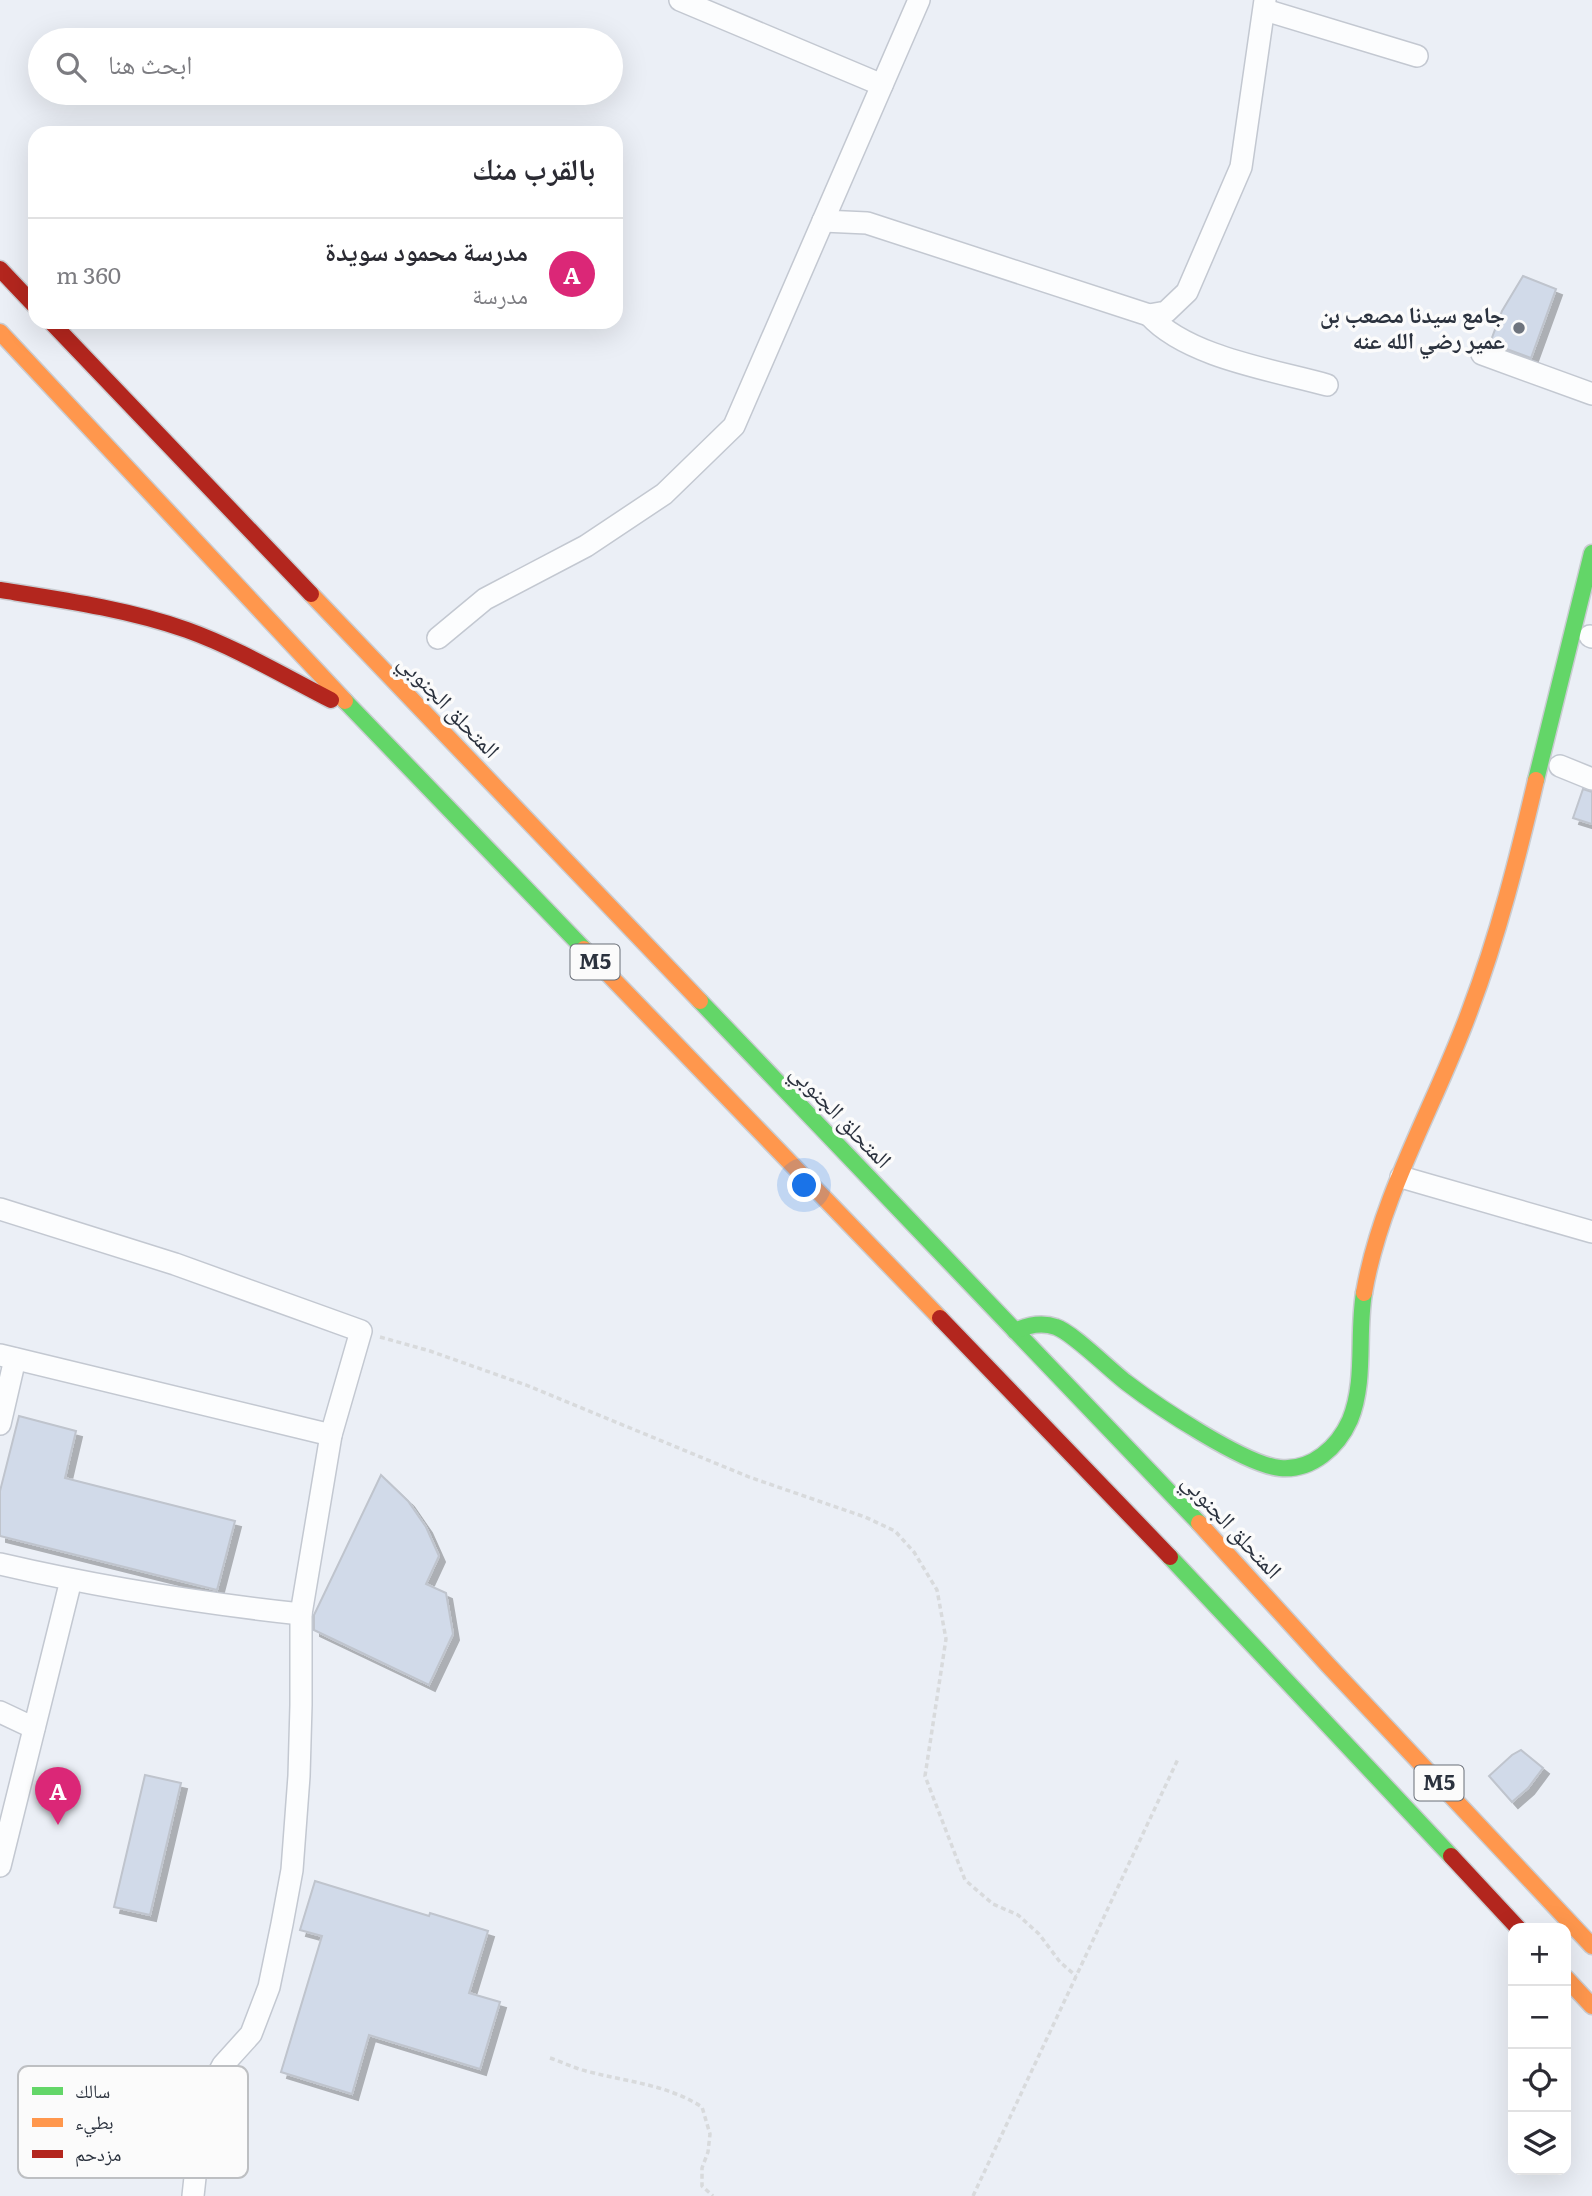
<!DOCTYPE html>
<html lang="ar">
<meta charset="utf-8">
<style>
body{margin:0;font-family:Literata,"Noto Naskh Arabic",serif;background:#f2f2f3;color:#2b2b33;direction:rtl}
.controls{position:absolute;right:21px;bottom:21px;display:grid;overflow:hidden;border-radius:14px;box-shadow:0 7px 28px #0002}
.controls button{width:63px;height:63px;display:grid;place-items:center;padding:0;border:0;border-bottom:2px solid #e1e1e2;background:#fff;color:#2b2b33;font:35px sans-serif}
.you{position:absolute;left:805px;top:1186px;width:24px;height:24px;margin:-18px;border:5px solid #fff;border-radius:50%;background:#1a73e8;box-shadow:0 0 0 10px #1a73e833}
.badge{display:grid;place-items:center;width:46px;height:46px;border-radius:50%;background:#db2777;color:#fff;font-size:23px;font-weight:700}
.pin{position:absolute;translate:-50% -58px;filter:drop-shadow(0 2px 4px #0008)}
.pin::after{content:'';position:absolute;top:37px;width:24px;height:21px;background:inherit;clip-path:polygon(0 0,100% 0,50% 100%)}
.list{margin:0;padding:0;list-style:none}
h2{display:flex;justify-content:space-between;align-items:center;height:91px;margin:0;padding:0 28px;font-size:30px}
h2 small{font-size:23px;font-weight:400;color:#7c7c81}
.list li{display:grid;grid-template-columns:46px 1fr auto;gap:21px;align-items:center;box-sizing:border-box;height:112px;padding:0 28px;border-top:2px solid #e1e1e2}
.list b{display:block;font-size:26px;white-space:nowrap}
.list p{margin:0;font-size:23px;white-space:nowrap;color:#7c7c81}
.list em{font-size:23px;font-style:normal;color:#7c7c81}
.icon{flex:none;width:38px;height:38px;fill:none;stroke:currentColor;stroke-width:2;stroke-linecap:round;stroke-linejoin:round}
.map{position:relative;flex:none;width:1592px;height:2196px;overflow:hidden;direction:ltr}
.search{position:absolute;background:#fff;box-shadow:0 7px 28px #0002;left:28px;top:28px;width:595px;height:77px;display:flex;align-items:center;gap:18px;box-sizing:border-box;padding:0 24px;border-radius:38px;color:#7c7c81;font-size:26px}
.panel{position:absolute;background:#fff;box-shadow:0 7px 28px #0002;left:28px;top:126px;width:595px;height:203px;border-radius:21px;direction:rtl}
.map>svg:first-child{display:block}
</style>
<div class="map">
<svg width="1592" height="2196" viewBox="0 0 1592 2196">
<defs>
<filter id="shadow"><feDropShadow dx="6" dy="6" stdDeviation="0" flood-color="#0004"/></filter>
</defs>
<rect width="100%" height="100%" fill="#ebeff6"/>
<g fill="#d1dae9" stroke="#bfc4cd" stroke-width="2" filter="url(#shadow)">
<polygon points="1523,276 1556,289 1531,358 1490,343 1502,311"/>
<polygon points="1583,789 1592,792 1592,824 1573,818"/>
<polygon points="19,1416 76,1431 65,1478 235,1521 217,1590 0,1536 0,1491"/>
<polygon points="381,1475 408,1501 426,1527 439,1556 426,1584 446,1593 453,1634 429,1685 314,1630 314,1615"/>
<polygon points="1521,1750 1543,1768 1528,1788 1512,1802 1489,1776 1512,1755"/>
<polygon points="145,1775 181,1783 150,1915 114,1907"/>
<polygon points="315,1881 429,1916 430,1913 488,1931 469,1993 500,2002 480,2069 369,2035 352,2094 281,2072 322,1936 300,1930"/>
</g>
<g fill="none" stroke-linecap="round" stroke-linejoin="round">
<defs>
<g id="street">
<polyline points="680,0 882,85"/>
<polyline points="1265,10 1417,56"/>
<polyline points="823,221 867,223 1149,315 1166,312 1187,292 1241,167 1265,0"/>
<path d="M1149 315C1187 357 1273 370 1327 385"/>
<polyline points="1482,354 1592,394"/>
<polyline points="1590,636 1592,637"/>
<polyline points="438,638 485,599 586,546 664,494 734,426 919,0"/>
<polyline points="1560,766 1592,779"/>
<polyline points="1401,1177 1592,1232"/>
<polyline points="0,1209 175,1264 361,1331 331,1435 301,1614 301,1705 299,1776 292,1870 282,1924 269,1987 251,2034 223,2065 207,2095 202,2113 193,2196"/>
<polyline points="0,1355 331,1435"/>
<polyline points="0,1424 15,1359"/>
<path d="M0 1564C99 1587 199 1603 301 1614"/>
<polyline points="0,1712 34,1728"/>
<polyline points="0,1866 71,1580"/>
</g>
<g id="fast">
<polyline points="345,701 584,949"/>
<polyline points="1536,780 1592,553"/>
<polyline points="700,1001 1199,1523"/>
<path d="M1015 1331C1028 1325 1042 1322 1056 1327 1072 1332 1111 1371 1127 1383 1157 1406 1245 1465 1280 1468 1312 1471 1338 1447 1350 1420 1366 1381 1357 1335 1364 1293"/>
<polyline points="1170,1557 1451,1856"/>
</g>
<g id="slow">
<polyline points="0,332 345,701"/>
<polyline points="311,594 700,1001"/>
<polyline points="584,949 940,1318"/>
<path d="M1364 1293C1381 1194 1436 1104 1470 1010 1498 936 1518 857 1536 780"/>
<polyline points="1199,1523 1328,1665 1592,1946"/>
<polyline points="1566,1978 1592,2006"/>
</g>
<g id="jam">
<polyline points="0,269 35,306"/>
<polyline points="51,322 311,594"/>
<path d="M0 590C63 600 127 609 187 630 237 648 284 676 331 700"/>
<polyline points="940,1318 1170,1557"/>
<polyline points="1451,1856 1518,1928"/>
</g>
</defs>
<use href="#street" stroke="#c3c8d1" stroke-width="24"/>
<use href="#fast" stroke="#c9ccd1" stroke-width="19"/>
<use href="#slow" stroke="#c9ccd1" stroke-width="19"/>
<use href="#jam" stroke="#c9ccd1" stroke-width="19"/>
<g stroke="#d8dadc" stroke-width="3.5" stroke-dasharray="5 3.5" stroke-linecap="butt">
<polyline points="380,1337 430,1351 526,1385 749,1477 865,1517 895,1531 914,1552 937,1590 946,1639 925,1776 965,1880 993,1904 1018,1915 1039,1934 1060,1962 1076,1976"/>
<path d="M550 2058C562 2062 574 2068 586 2071 627 2082 666 2084 702 2107L710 2134 708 2152 702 2168V2186L713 2196"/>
<polyline points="973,2196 1178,1759"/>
</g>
<use href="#street" stroke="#fcfdfe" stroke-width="21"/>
<use href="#fast" stroke="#63d668" stroke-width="16"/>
<use href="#slow" stroke="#ff974d" stroke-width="16"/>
<use href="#jam" stroke="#b3261e" stroke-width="16"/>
</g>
<circle fill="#6e747e" stroke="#fbfbfb" stroke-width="2.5" cx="1519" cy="328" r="7"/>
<g text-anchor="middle" stroke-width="7" stroke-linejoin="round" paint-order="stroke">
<g fill="#fbfbfb" stroke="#696e77" stroke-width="2">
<rect x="570.5" y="944.5" width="49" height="35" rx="5"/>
<rect x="1414.5" y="1765.5" width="49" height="35" rx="5"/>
</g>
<g font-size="21" font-weight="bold" fill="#2b323e">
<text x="595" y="969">M5</text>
<text x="1439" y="1790">M5</text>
</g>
<g font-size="23" font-weight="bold" fill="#2b323e" stroke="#fbfbfb" text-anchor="end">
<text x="1505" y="323">جامع سيدنا مصعب بن<tspan x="1505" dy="26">عمير رضي الله عنه</tspan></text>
</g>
<g font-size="23" fill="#2b323e" stroke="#fbfbfb">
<text transform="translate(449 706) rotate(46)" y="8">المتحلق الجنوبي</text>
<text transform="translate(841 1116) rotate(46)" y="8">المتحلق الجنوبي</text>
<text transform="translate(1232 1526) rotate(47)" y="8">المتحلق الجنوبي</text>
</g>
</g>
<rect x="18" y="2066" width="230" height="112" rx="10" fill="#fbfbfb" stroke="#bdbfc2" stroke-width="2"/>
<rect x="32" y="2087" width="31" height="8" fill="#63d668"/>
<rect x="32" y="2118" width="31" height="9" fill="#ff974d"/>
<rect x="32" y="2150" width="31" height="8" fill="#b3261e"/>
<g font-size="19" fill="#2b323e">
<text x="75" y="2098">سالك</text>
<text x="75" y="2129">بطيء</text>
<text x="75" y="2161">مزدحم</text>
</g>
</svg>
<div class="controls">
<button>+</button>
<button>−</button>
<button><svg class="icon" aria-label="locate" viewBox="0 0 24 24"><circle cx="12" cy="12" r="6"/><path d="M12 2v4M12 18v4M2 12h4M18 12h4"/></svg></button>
<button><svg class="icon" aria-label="layers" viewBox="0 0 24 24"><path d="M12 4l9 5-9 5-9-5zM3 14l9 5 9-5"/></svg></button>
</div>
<div class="you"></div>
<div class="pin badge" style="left:58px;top:1825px">A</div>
<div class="search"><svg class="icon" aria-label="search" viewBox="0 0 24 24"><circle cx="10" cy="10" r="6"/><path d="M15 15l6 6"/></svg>ابحث هنا</div>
<section class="panel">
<h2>بالقرب منك<small></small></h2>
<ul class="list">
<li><span class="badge">A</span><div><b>مدرسة محمود سويدة</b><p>مدرسة</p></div><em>360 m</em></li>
</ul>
</section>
</div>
